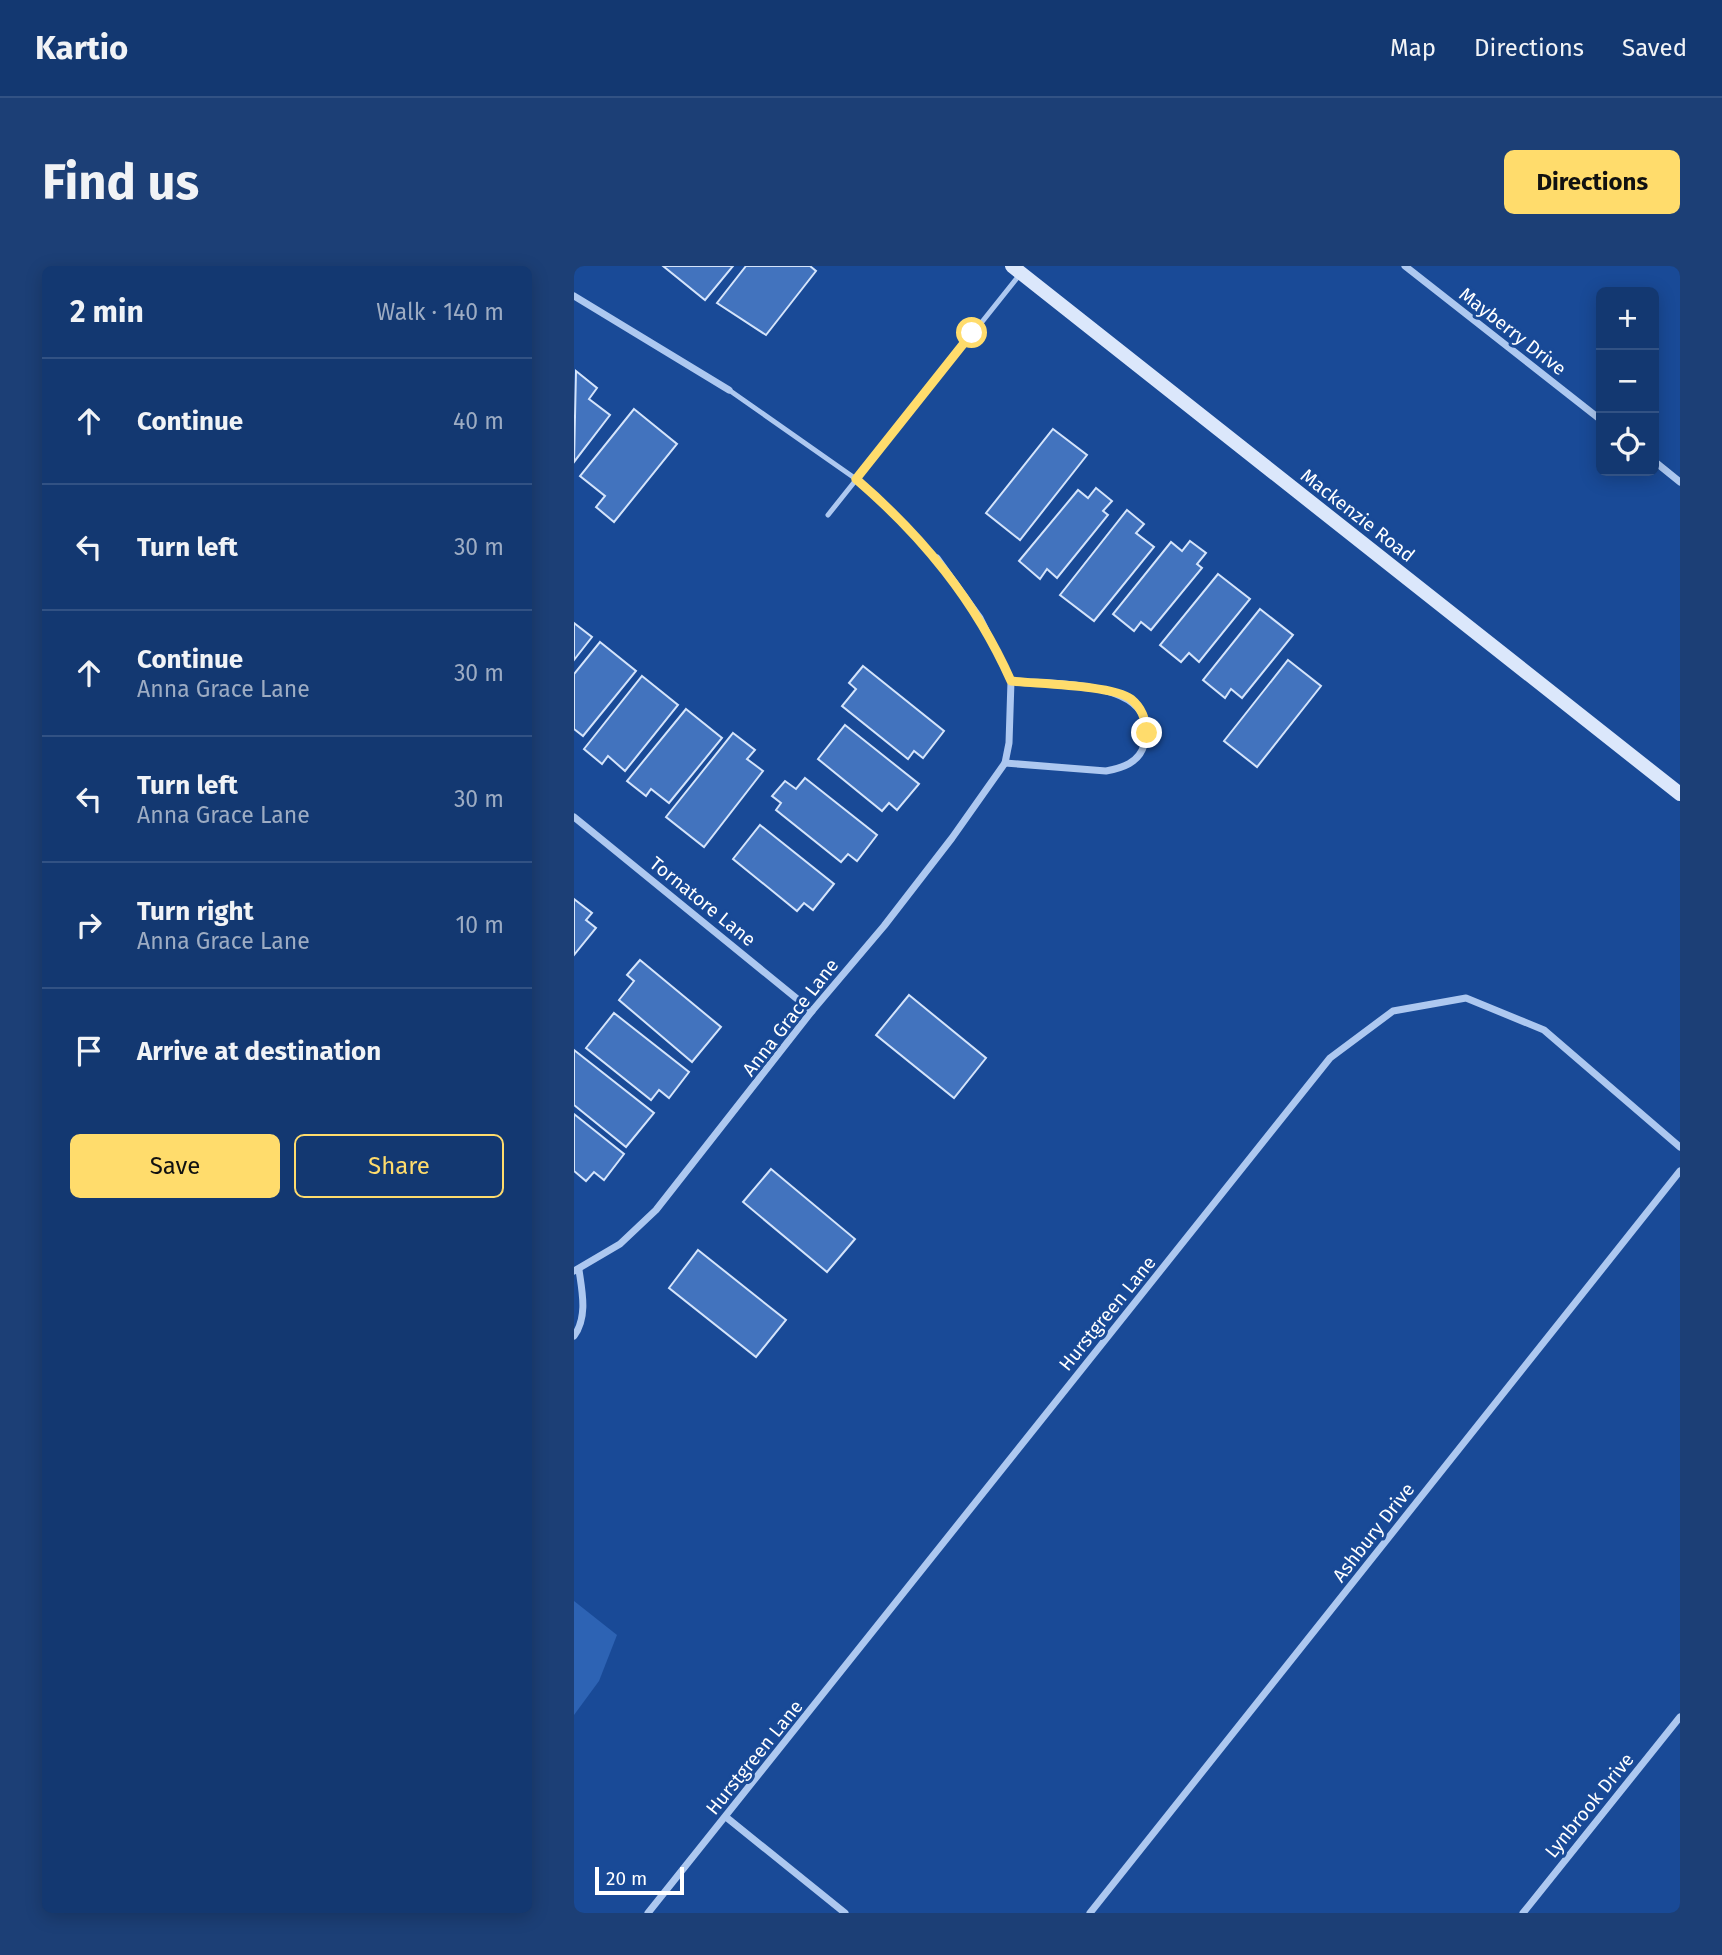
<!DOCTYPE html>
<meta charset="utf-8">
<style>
body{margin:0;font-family:"Fira Sans",sans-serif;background:#1c3f76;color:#f1f3f6}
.controls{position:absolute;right:21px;top:21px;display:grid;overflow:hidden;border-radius:10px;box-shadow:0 4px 18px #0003}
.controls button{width:63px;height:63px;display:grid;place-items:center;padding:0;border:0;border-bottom:2px solid #325284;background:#133871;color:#f1f3f6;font:35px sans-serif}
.scale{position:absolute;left:21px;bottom:18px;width:89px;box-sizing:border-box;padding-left:7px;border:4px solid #fff;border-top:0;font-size:19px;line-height:24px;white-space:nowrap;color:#fff;-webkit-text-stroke:5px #194a97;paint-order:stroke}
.stop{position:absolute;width:21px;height:21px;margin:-16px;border:5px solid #ffdc6c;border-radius:50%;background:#fff}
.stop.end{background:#ffdc6c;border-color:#fff;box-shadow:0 2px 7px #0008}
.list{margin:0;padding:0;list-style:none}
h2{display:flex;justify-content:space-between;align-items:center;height:91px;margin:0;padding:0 28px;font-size:30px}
h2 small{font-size:23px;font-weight:400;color:#9dacc3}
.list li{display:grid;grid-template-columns:46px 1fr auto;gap:21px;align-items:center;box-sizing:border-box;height:126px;padding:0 28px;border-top:2px solid #325284}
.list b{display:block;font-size:26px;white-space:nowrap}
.list p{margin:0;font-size:23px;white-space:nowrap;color:#9dacc3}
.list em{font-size:23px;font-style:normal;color:#9dacc3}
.actions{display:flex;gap:14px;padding:21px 28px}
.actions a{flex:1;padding:16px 0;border:2px solid #ffdc6c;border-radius:10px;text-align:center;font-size:24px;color:#ffdc6c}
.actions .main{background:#ffdc6c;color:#111}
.icon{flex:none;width:38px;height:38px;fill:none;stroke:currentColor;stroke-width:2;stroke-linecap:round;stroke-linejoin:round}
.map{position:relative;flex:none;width:1106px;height:1647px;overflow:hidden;border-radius:10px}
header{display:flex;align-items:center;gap:42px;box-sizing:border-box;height:98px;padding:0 35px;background:#133871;border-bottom:2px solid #325284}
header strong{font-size:33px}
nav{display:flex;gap:38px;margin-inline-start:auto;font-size:24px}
.intro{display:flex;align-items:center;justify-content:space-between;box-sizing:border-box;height:168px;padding:0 42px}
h1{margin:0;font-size:49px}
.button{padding:18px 32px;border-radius:10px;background:#ffdc6c;color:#111;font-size:24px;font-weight:700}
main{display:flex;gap:42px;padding:0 42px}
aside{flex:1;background:#133871;border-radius:10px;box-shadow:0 4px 18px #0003}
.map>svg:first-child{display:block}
</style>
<header>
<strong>Kartio</strong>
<nav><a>Map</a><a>Directions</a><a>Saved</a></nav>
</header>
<div class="intro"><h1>Find us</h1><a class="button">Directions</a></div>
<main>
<aside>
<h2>2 min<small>Walk · 140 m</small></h2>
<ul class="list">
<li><svg class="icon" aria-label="ahead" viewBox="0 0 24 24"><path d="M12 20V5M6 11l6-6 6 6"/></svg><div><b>Continue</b></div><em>40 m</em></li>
<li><svg class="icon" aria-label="left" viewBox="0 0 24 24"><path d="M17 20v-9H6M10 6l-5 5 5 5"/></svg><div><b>Turn left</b></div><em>30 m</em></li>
<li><svg class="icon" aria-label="ahead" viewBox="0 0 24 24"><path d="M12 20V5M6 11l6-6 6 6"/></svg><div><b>Continue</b><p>Anna Grace Lane</p></div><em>30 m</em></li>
<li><svg class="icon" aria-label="left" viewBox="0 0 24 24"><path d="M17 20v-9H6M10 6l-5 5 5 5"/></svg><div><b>Turn left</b><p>Anna Grace Lane</p></div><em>30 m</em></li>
<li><svg class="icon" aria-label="right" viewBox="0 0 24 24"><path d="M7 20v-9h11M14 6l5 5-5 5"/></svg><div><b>Turn right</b><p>Anna Grace Lane</p></div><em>10 m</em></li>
<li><svg class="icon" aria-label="arrive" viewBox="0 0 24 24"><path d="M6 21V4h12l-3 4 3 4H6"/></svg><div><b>Arrive at destination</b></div></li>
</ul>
<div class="actions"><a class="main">Save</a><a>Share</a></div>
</aside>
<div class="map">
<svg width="1106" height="1647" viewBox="0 0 1106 1647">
<rect width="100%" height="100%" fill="#194a97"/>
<polygon fill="#2d63b4" points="0,1335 43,1369 25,1415 0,1449"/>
<g fill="#4273be" stroke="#d4e4fb" stroke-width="2">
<polygon points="89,0 159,0 131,34"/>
<polygon points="172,0 236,0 242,5 192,69 143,37"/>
<polygon points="2,105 23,122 15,133 36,149 0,196"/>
<polygon points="60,143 103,178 40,256 22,241 31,230 6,210"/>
<polygon points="479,163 513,189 446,274 412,247"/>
<polygon points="522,222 538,235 529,245 534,249 483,312 473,303 466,313 445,295 504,224 514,232"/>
<polygon points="553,244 570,258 562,267 580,281 520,355 486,329"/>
<polygon points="616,275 632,287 623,298 628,302 577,364 567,356 560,365 539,348 597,276 608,285"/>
<polygon points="644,308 676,333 625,396 615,387 607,396 586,379"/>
<polygon points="686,343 719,369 668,432 657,423 651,432 629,414"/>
<polygon points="0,357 18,371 0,394"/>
<polygon points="26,376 62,405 9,470 0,463 0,408"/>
<polygon points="714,394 747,420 683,501 650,475"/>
<polygon points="289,400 370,465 349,492 340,485 334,493 268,440 282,423 275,417"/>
<polygon points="68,410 104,439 51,505 34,490 28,498 10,483"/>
<polygon points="112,443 148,472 95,537 77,523 72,530 53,515"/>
<polygon points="271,459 345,518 323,544 315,537 308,545 244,493"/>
<polygon points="159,467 181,484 173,493 189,505 130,581 92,551"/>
<polygon points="231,512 303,569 283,595 274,588 267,596 202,544 207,537 198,530 211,515 222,523"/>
<polygon points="186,559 260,618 239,644 230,637 223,645 159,593"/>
<polygon points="0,633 18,647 12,654 22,662 0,689"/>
<polygon points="66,694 147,761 118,796 45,734 60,715 53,709"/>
<polygon points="335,729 412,792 380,832 302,769"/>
<polygon points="40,747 115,806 95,832 85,824 77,834 12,782"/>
<polygon points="0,784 80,847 52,881 0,839"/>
<polygon points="0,848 50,888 30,914 20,906 12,915 0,905"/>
<polygon points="197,903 281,973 253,1006 169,936"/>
<polygon points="124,984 212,1054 182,1091 95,1022"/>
</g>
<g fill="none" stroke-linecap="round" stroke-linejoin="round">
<g stroke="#adc8f0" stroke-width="5">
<polyline points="155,124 282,213 363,292"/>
<polyline points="254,249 447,7"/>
</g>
<g stroke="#adc8f0" stroke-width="7">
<polyline points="831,0 1027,154"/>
<polyline points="0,30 155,124"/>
<polyline points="1080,195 1106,216"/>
<path d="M431 497 532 505C548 502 565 497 570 479 590 412 478 419 437 415"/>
<polyline points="0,551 238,745"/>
<polyline points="0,1005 46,978 82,944 238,745 310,660 378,572 431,497 435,477 437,415 406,352 363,292"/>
<path d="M0 1070C14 1051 8 1025 5 1004"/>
<polyline points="152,1551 271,1647"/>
<polyline points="74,1647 756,792 819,745 892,732 970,764 1106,881"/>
<polyline points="516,1647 1106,905"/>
<polyline points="949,1647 1106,1451"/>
</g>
<polyline stroke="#dbe7fb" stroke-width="14" points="438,0 1106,528"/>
</g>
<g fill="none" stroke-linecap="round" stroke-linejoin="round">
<path stroke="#ffdc6c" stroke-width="9" d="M398 67 282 213C348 270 401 334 437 415 462 418 539 419 557 433 568 442 571 452 573 467"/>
</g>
<g text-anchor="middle" stroke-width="6" stroke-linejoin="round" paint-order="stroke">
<g font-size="19" fill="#fff" stroke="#194a97">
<text transform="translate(939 65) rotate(38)" y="7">Mayberry Drive</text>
<text transform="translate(784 249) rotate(38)" y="7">Mackenzie Road</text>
<text transform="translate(129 635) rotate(39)" y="7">Tornatore Lane</text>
<text transform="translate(216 751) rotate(-52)" y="7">Anna Grace Lane</text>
<text transform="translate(533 1047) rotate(-51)" y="7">Hurstgreen Lane</text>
<text transform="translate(799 1266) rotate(-52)" y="7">Ashbury Drive</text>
<text transform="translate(180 1491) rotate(-51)" y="7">Hurstgreen Lane</text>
<text transform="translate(1015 1539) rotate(-51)" y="7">Lynbrook Drive</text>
</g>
</g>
</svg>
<div class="controls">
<button>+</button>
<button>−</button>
<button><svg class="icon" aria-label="locate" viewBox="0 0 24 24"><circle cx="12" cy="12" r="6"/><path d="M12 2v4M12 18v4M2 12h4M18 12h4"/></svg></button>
</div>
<div class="scale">20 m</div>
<div class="stop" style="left:398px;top:67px"></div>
<div class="stop end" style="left:573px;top:467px"></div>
</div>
</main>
